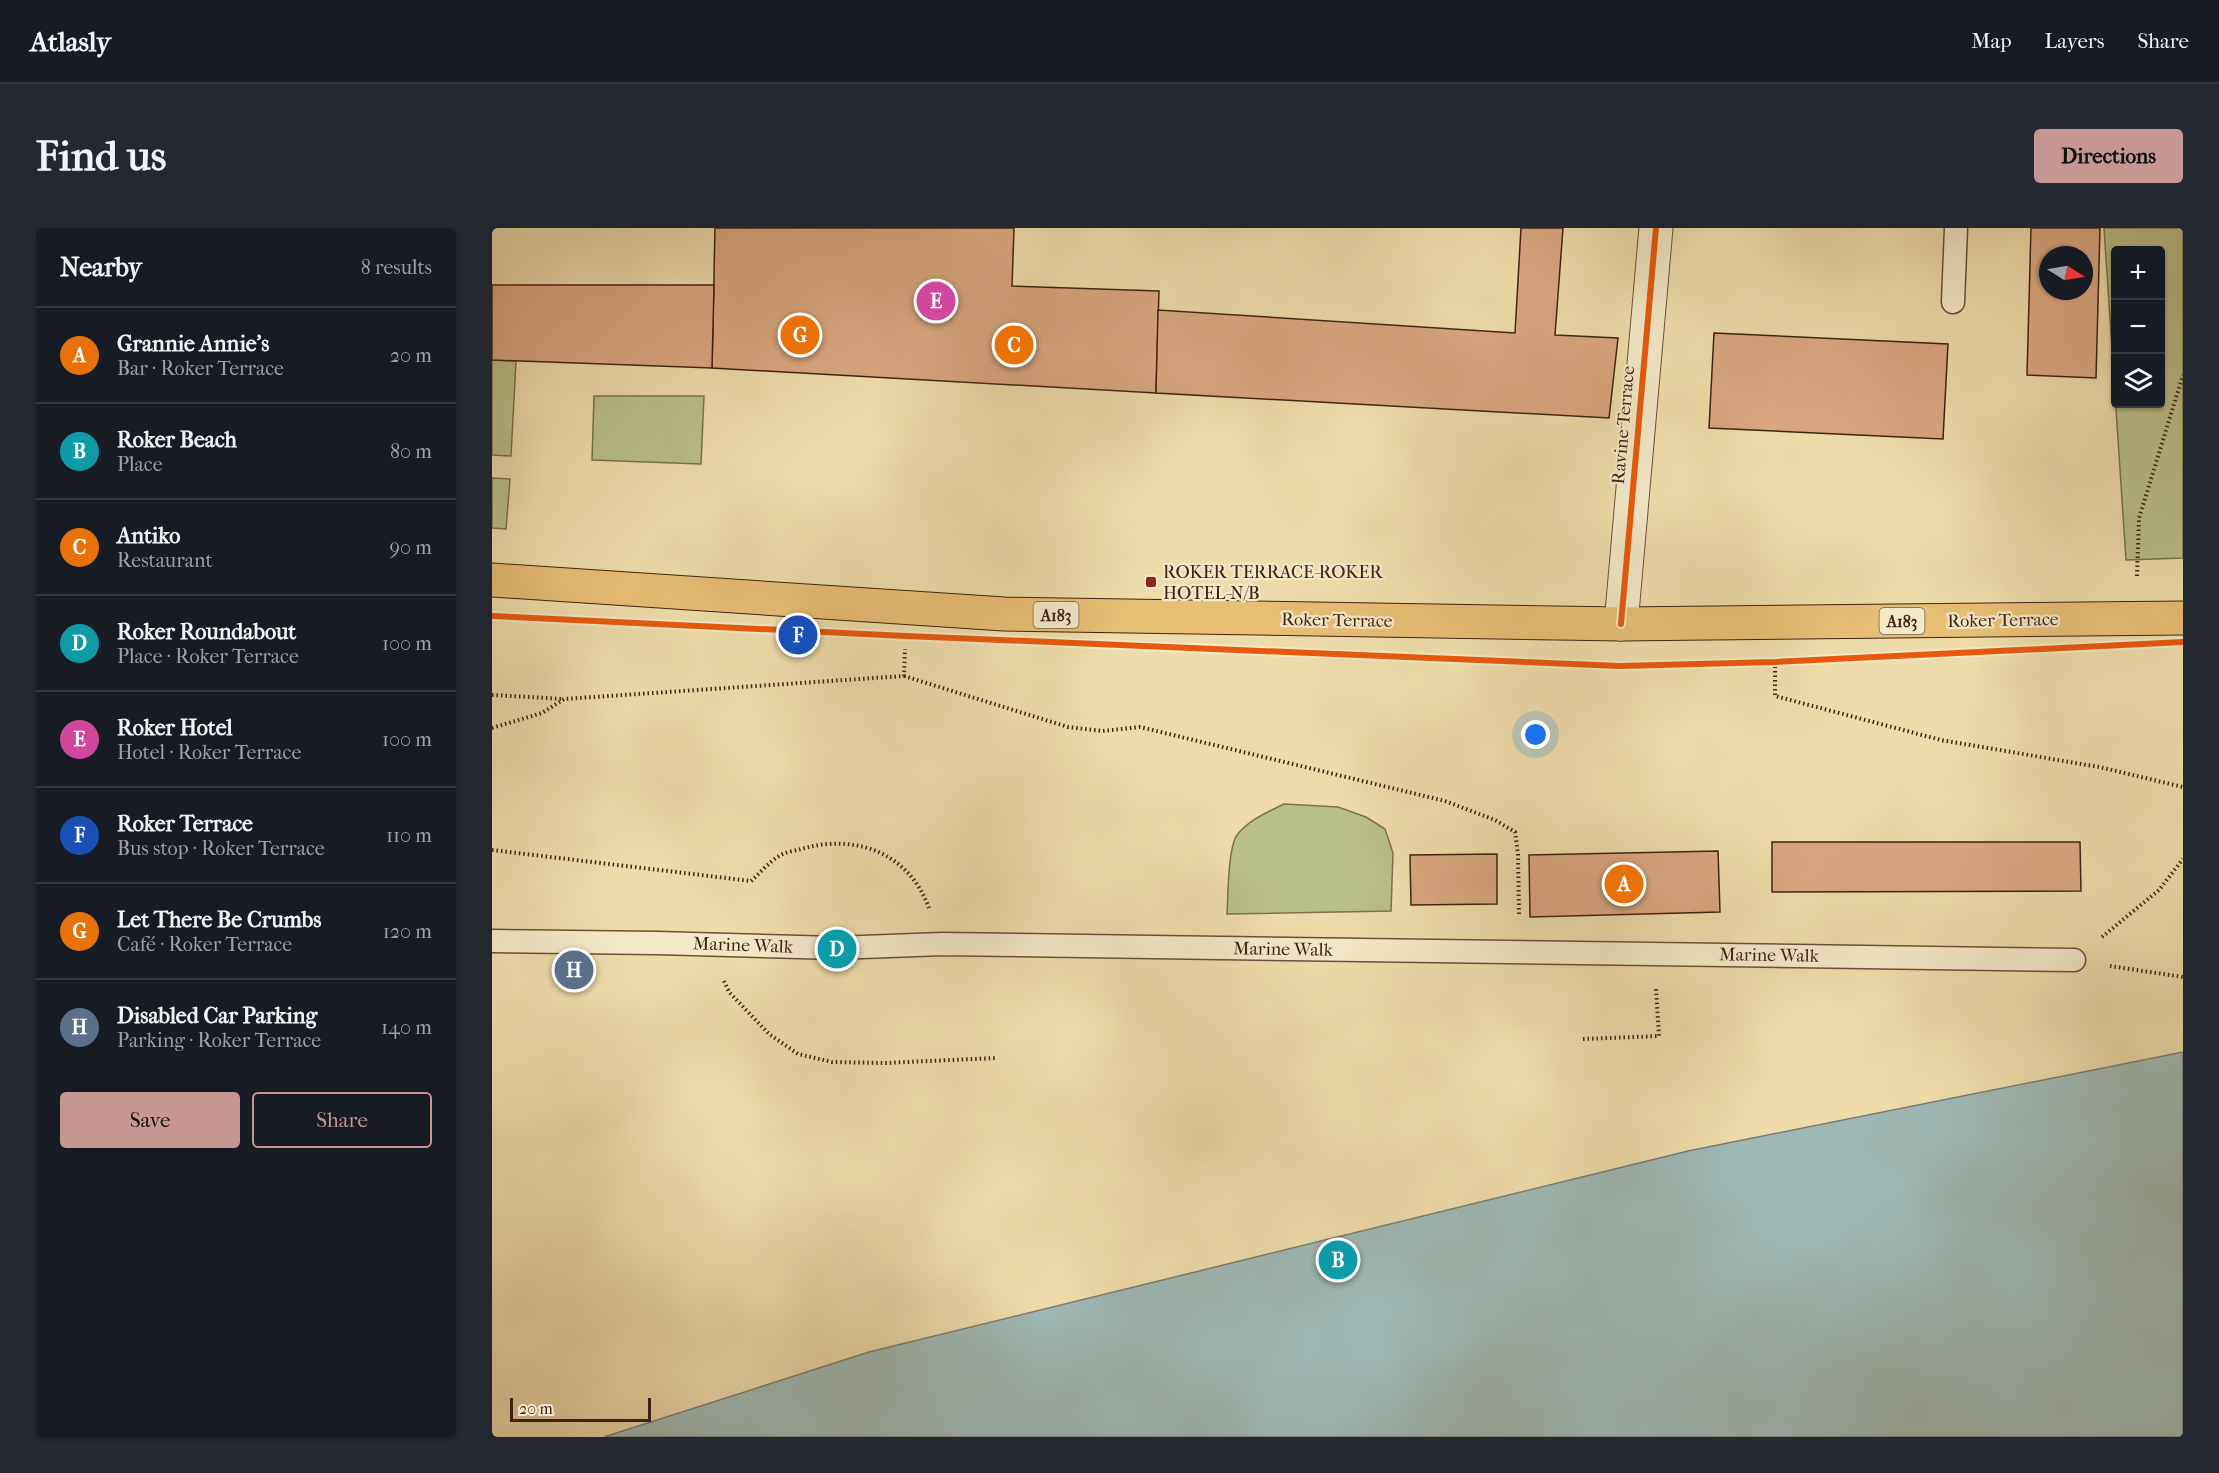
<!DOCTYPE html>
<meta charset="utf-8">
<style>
body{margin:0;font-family:"IM FELL French Canon",serif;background:#242831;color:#f1f3f6}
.controls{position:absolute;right:18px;top:18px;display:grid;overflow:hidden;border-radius:6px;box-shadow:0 2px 4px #0004}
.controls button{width:54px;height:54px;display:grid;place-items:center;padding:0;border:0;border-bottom:2px solid #363941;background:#171b24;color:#f1f3f6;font:30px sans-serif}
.compass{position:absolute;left:1547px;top:18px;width:54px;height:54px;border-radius:50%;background:#171b24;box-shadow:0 2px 4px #0004;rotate:101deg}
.scale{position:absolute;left:18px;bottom:15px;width:141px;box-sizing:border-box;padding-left:6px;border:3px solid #3f2212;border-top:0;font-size:16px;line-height:21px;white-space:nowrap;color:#3f2212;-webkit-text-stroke:4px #f3e8c7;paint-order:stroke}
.you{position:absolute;left:1044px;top:507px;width:21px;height:21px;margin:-15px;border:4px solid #fff;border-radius:50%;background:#1a73e8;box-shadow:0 0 0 9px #1a73e833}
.badge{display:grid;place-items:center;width:39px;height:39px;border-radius:50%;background:#c59692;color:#fff;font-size:20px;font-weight:700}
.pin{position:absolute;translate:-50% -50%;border:3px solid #fff;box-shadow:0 2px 6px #0006}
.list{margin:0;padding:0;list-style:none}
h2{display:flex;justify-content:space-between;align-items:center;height:78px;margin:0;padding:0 24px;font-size:26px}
h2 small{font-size:20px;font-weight:400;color:#9ea1a6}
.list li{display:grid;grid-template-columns:39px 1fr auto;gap:18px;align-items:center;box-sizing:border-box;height:96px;padding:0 24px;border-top:2px solid #363941}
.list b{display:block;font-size:22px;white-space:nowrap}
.list p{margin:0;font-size:20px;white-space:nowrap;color:#9ea1a6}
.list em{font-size:20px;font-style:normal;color:#9ea1a6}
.actions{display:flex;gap:12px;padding:18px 24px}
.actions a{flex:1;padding:14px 0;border:2px solid #c59692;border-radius:6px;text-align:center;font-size:21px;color:#c59692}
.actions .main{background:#c59692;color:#111}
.icon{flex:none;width:33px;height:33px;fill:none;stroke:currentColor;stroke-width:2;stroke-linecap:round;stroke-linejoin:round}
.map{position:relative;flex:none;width:1691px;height:1209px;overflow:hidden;border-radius:6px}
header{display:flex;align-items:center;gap:36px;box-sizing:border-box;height:84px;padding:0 30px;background:#171b24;border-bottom:2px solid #363941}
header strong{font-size:28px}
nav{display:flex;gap:33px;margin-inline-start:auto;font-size:21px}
.intro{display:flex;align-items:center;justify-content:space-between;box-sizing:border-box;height:144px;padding:0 36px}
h1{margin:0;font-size:42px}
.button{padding:15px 27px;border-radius:6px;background:#c59692;color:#111;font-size:21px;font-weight:700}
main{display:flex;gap:36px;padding:0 36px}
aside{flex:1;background:#171b24;border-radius:6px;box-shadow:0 2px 4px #0004}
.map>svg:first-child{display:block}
</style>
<header>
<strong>Atlasly</strong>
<nav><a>Map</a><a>Layers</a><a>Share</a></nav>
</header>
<div class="intro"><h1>Find us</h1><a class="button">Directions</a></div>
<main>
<aside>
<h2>Nearby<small>8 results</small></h2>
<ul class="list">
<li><span class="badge" style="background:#e8710a">A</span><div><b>Grannie Annie's</b><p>Bar · Roker Terrace</p></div><em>20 m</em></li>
<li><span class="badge" style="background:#0f9aa8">B</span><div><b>Roker Beach</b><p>Place</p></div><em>80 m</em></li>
<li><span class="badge" style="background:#e8710a">C</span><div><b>Antiko</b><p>Restaurant</p></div><em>90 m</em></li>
<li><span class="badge" style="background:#0f9aa8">D</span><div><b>Roker Roundabout</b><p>Place · Roker Terrace</p></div><em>100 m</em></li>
<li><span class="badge" style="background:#d1479c">E</span><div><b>Roker Hotel</b><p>Hotel · Roker Terrace</p></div><em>100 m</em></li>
<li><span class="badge" style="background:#1a4fb4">F</span><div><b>Roker Terrace</b><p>Bus stop · Roker Terrace</p></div><em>110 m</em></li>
<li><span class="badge" style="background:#e8710a">G</span><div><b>Let There Be Crumbs</b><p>Café · Roker Terrace</p></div><em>120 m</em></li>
<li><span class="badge" style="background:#5c6f8a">H</span><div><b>Disabled Car Parking</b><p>Parking · Roker Terrace</p></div><em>140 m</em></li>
</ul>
<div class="actions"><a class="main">Save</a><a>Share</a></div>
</aside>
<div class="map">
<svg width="1691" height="1209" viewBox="0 0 1691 1209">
<rect width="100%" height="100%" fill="#eddca9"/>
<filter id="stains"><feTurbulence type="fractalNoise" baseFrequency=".00333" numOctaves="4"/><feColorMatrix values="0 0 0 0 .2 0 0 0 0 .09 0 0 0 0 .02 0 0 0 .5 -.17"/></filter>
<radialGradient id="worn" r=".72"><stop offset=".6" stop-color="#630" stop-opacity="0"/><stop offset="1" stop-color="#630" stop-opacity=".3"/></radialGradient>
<g fill="#b9c087" stroke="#7c714c" stroke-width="1.5" fill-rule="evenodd">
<path d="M1612 0H1691V330L1634 332ZM1668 22V176H1624V22Z"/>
<polygon points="0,132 24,133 19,228 0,227"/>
<polygon points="102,168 212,168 209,236 100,232"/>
<polygon points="0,250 18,251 14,301 0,300"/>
<path d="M792 576 846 579 874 589 893 601 901 625 899 683 735 686C736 668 736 620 745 607 756 592 776 584 792 576Z"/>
</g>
<polygon fill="#9fb8b4" stroke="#797c73" stroke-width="1.5" points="1691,824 1691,1209 112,1209 377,1124 1196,923"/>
<g fill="#d9a77f" stroke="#3f2212" stroke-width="1.5" fill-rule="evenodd">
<polygon points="223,0 522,0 520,58 667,63 664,165 220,140"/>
<polygon points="1029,0 1071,0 1063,107 1126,110 1117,190 664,165 666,82 1023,105"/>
<path d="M1539 0H1608L1604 150 1535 147ZM1556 27H1592V63H1556Z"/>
<polygon points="0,57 222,57 220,140 0,132"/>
<polygon points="1222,105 1456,116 1451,211 1217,200"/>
<polygon points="1280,614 1588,614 1589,663 1280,664"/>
<polygon points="1226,623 1228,684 1038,689 1037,627"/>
<polygon points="1005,626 1005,676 919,677 918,627"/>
</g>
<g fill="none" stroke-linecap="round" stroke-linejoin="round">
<defs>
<g id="service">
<polyline points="1461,74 1464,0"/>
<polyline points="0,713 165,715 344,720 450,716 1582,732"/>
</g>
<polyline id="minor" points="1129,396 1164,0"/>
<polyline id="primary" points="0,352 512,386 1129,396 1691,390"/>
</defs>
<use href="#service" stroke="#6a5038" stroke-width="25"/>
<use href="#minor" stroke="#6a5038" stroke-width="35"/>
<use href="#primary" stroke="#3f2212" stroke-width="35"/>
<g stroke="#3f2212" stroke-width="4" stroke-dasharray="1.5 3" stroke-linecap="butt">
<polyline points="1645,348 1647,290 1691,147"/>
<polyline points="1283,434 1283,468 1449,512 1607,539 1691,559"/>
<polyline points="412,448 576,499 611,503 648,499 953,573 1003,592 1023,604 1026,626 1027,687"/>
<polyline points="0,467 71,471"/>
<polyline points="0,500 50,485 72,471 412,448 413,421"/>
<path d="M0 622 259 653C268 645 277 634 287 628 293 624 302 623 309 621 364 605 417 625 437 680"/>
<polyline points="1610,709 1667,662 1691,631"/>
<polyline points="1618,738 1691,749"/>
<polyline points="232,753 237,764 277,806 306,826 340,834 392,835 505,830"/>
<polyline points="1091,811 1167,808 1164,761"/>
</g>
<use href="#service" stroke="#f3e8c7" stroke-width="22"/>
<use href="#minor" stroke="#f3e8c7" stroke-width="33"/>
<use href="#primary" stroke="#e6be74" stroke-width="33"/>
<defs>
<g id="cycleway">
<polyline points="0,388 414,408 1128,438 1283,434 1691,414"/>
<polyline points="1129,396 1164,0"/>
</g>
</defs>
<use href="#cycleway" stroke="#f3e8c7" stroke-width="10"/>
<use href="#cycleway" stroke="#e8590c" stroke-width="6"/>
</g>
<rect fill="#8f2418" stroke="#f3e8c7" stroke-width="2" x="653" y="348" width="12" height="12" rx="3"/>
<g text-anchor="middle" stroke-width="4.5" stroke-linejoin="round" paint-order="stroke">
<g fill="#f3e8c7" stroke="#755d48" stroke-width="1.5">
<rect x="541.5" y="374" width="45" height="26" rx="4.5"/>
<rect x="1387.5" y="380" width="45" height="26" rx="4.5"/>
</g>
<g font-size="16" font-weight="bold" fill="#3f2212">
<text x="564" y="393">A183</text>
<text x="1410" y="399">A183</text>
</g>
<g font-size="18" fill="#3f2212" stroke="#f3e8c7">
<text transform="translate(1131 197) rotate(-85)" y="6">Ravine Terrace</text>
<text transform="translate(845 392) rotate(1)" y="6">Roker Terrace</text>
<text transform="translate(1511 392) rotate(-1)" y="6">Roker Terrace</text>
<text transform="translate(251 717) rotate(2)" y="6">Marine Walk</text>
<text transform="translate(791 721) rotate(1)" y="6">Marine Walk</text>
<text transform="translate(1277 727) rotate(1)" y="6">Marine Walk</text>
</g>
<g font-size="18" fill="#3f2212" stroke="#f3e8c7" text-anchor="start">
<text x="671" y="350">ROKER TERRACE-ROKER<tspan x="671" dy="21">HOTEL-N/B</tspan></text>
</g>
</g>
<rect width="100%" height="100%" filter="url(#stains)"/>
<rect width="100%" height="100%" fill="url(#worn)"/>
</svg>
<div class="controls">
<button>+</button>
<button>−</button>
<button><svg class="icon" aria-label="layers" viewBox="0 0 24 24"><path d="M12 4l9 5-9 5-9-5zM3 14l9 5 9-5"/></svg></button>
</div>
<svg class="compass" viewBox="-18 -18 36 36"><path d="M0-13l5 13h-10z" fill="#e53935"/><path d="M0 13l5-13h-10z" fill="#9ea1a6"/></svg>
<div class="scale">20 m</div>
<div class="you"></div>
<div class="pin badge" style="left:1132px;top:656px;background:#e8710a">A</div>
<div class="pin badge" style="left:846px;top:1032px;background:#0f9aa8">B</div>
<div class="pin badge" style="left:522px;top:117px;background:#e8710a">C</div>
<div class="pin badge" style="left:345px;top:721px;background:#0f9aa8">D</div>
<div class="pin badge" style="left:444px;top:73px;background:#d1479c">E</div>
<div class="pin badge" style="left:306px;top:407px;background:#1a4fb4">F</div>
<div class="pin badge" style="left:308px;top:107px;background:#e8710a">G</div>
<div class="pin badge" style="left:82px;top:742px;background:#5c6f8a">H</div>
</div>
</main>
